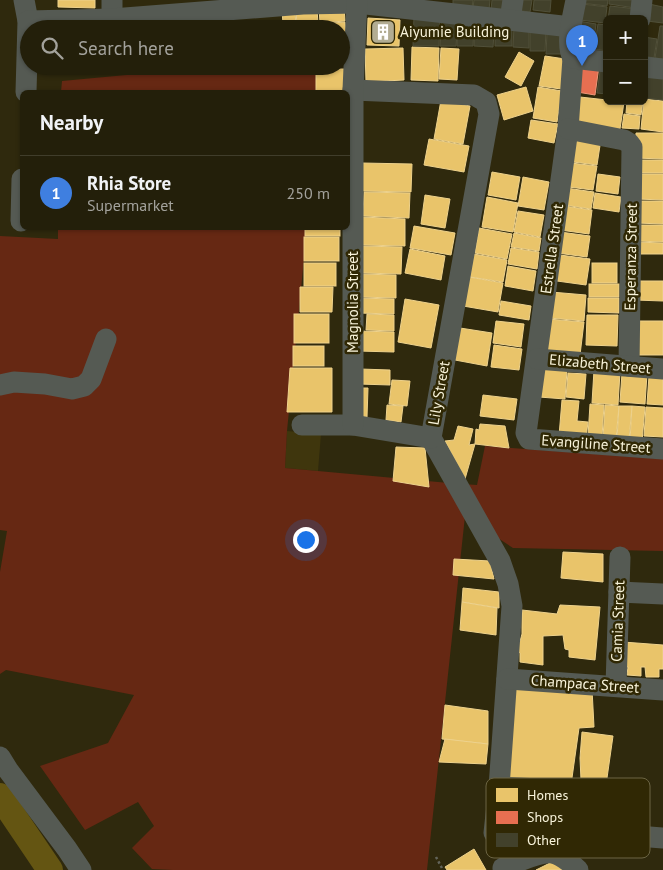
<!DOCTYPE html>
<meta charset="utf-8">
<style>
body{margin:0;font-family:"PT Sans",sans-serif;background:#2f2c18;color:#f1f3f6}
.controls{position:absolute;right:15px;top:15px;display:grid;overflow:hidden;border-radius:8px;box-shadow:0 1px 4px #0004}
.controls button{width:45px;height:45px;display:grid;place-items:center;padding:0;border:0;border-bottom:1px solid #403d2b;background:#231f0a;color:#f1f3f6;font:25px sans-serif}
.you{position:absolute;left:305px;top:539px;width:18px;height:18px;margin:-12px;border:4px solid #fff;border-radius:50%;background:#1a73e8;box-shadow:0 0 0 8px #1a73e833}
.badge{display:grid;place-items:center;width:32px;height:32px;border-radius:50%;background:#0f766e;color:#fff;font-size:16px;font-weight:700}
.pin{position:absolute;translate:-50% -41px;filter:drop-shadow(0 1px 2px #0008)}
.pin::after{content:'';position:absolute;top:26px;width:18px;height:15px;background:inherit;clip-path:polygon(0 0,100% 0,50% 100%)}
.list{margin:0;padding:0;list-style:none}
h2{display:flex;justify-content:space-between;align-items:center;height:65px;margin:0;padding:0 20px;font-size:21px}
h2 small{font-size:16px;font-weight:400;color:#a3a29c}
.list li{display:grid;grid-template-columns:32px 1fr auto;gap:15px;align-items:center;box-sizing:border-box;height:75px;padding:0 20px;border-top:1px solid #403d2b}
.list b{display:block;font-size:19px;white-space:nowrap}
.list p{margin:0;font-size:16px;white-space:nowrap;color:#a3a29c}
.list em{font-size:16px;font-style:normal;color:#a3a29c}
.icon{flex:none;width:28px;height:28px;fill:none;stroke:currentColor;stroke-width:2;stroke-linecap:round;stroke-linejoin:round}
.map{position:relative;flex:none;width:663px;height:870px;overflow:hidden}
.search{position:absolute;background:#231f0a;box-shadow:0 1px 4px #0004;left:20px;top:20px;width:330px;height:55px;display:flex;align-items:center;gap:12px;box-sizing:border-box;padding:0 18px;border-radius:28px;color:#a3a29c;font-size:19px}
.panel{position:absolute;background:#231f0a;box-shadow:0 1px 4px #0004;left:20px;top:90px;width:330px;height:140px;border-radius:8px}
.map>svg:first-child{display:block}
</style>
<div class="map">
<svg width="663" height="870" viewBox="0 0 663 870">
<rect width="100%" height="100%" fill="#2f290d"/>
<polygon fill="#3f360d" points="287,431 321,434 318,471 285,468"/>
<g fill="#662813">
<polygon points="223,66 323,66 320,92 61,92 62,81"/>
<polygon points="58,228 307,228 287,431 285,468 449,483 477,485 485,446 663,459 663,551 513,548 465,516 427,870 173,870 152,869 132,848 154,826 138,802 85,830 40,766 108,743 134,695 6,670 0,674 0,572 7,531 0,530 0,236 58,239"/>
</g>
<g fill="#e9c46a" stroke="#eed28c">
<polygon points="58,0 95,0 95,8 58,7"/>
<polygon points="344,6 345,21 320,23 319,8"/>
<polygon points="317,8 318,25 297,27 296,9"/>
<polygon points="295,9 296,29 274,29 274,25 283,24 282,10"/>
<polygon points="368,18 400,20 399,46 367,45"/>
<polygon points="345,22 347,43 341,43 341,29 321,29 320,24"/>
<polygon points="412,47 439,48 438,81 411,80"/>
<polygon points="403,48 404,80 366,82 365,49"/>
<polygon points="441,48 459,49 457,80 439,79"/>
<polygon points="519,52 534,61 521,86 505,77"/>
<polygon points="545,56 565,59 561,89 539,86"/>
<rect x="316" y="69" width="29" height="23"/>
<polygon points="526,87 533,111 504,120 497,95"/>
<polygon points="538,87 562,91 557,122 533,118"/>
<polygon points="580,97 607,100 607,101 624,102 620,129 577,123"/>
<polygon points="644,99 663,101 663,132 641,129"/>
<polygon points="441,100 470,106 463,144 434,139"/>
<polygon points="627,101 643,101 641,115 626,113"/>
<polygon points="624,114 640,116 639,129 622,128"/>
<polygon points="531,120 558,124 554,143 528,138"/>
<polygon points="636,133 663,133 663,159 635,158"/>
<polygon points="577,135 601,139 597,165 573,162"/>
<polygon points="429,139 469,146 464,172 424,165"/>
<rect x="636" y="160" width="27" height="13"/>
<polygon points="362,163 412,164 411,192 362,191"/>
<polygon points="571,163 597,166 593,190 568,187"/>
<polygon points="492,172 520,177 516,200 488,195"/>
<polygon points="598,174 620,177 618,194 596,191"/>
<polygon points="637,174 663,174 663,200 637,199"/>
<polygon points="523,177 549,182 544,210 518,206"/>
<polygon points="566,188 594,192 591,209 564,205"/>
<polygon points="364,192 410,193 409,218 363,216"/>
<polygon points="595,193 621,197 619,212 593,208"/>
<polygon points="425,195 450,199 445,228 421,224"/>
<polygon points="487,197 518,203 513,232 482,227"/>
<polygon points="637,201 663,201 663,224 636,223"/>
<polygon points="564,206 592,210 589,234 560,230"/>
<polygon points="518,211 544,215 540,237 514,232"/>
<polygon points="362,217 405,219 405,246 361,245"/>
<polygon points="637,225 663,225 663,242 637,241"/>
<polygon points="414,226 455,233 451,255 410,248"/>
<rect x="305" y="228" width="35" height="8"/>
<polygon points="479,228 512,234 507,259 475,253"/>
<polygon points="560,232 590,236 587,257 557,253"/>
<polygon points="514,233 541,238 539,251 511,247"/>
<rect x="304" y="237" width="35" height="24"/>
<polygon points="636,242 663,243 663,254 636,254"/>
<polygon points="361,246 402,247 401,274 360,273"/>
<polygon points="511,248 539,252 537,269 508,264"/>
<polygon points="410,249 445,256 441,280 405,273"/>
<polygon points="474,254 507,260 503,282 470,277"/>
<polygon points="560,255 590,259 586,285 557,281"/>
<rect x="304" y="263" width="32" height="23"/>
<rect x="592" y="263" width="25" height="20"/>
<polygon points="508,266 536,271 533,291 505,286"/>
<polygon points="360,274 396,275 396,298 359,297"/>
<polygon points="469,277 503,283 498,312 463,306"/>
<polygon points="635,281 663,281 663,301 635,300"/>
<rect x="589" y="284" width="30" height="13"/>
<polygon points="300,287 333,287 332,312 300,312"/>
<polygon points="551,292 586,295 584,321 549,318"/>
<polygon points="358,298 394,299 394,314 358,313"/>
<polygon points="588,298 619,298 619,313 588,312"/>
<polygon points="405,299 439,305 431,348 398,342"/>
<polygon points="501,301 531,306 529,320 499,315"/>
<rect x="294" y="314" width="35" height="29"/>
<polygon points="367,314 394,315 394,331 366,330"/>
<polygon points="587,315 618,315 617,346 586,345"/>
<polygon points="548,319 584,322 580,355 544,352"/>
<polygon points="496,321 524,324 521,347 493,343"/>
<rect x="635" y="321" width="28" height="34"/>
<polygon points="460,328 492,333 487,366 455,360"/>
<polygon points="359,331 394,332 394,352 358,351"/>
<polygon points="494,345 522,349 519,370 491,367"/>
<rect x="293" y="346" width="31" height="20"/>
<polygon points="290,368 332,368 332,412 287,412"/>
<polygon points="360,369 390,370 390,385 359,384"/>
<polygon points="541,369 567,370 565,399 539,397"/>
<polygon points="594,370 620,372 618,405 592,403"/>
<polygon points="568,373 586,374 584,399 566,397"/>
<polygon points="622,373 647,374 645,404 620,402"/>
<polygon points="649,376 663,377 663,405 647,404"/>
<polygon points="392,380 410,381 407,406 389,404"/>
<polygon points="355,388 368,388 367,417 354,417"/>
<polygon points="483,395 517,399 514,420 480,416"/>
<polygon points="562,400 579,401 577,421 588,422 586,438 559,436"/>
<polygon points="590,404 604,405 602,437 588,436"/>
<polygon points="387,405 403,406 401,422 386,420"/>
<polygon points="605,405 619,406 616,439 603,438"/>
<polygon points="619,406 632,406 629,440 617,439"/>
<polygon points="632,406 645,407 642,442 630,441"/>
<polygon points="646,407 663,408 663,437 644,436"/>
<polygon points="480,424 505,426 509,448 475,444 476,429 479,430"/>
<polygon points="458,426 473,429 469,445 475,444 465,479 445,441 454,440"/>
<polygon points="396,447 425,448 429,487 393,481"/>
<polygon points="563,552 603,554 603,582 561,578"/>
<polygon points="454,559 490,561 494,579 453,575"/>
<polygon points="463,588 499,592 499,608 462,602"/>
<polygon points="462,602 497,608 496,635 460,630"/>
<polygon points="560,605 600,607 595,660 569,657 569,650 565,649 563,635 543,636 543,665 520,662 520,653 516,650 517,642 520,641 522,634 522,610 557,614"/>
<polygon points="623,642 663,645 663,669 659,669 659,677 646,677 645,667 641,667 641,676 627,675 628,667 621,667"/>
<polygon points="507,687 592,689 594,727 579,728 571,785 503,783"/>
<polygon points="445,705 488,711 488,744 442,739"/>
<polygon points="582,732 613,736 606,785 581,780 580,758"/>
<polygon points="445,739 488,744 486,764 439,762"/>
<polygon points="474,849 486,870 447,870 445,867"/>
<polygon points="558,859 564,870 536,870"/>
</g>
<polygon fill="#e76f51" stroke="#ec977a" points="581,64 599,66 595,95 577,92"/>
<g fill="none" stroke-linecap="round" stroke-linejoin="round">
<polyline stroke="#645512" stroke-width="26" points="0,796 50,870"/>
</g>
<g fill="#42412b" stroke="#51503a">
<polygon points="453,0 473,0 472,8 453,6"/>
<polygon points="474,0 490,0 489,10 473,8"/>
<polygon points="492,0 511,0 509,13 491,10"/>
<polygon points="515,0 532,0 530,12 514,10"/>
<polygon points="534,0 551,0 550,12 533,10"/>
<polygon points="582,0 608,0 607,6 581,3"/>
<polygon points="609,0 636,0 635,8 609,4"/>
<polygon points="582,4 607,7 605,23 580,20"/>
<polygon points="649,4 663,7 663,23 647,21"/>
<polygon points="610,6 637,9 636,19 608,19"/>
<polygon points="414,16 440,17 439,46 413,46"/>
<polygon points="442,17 458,18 456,46 440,46"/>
<polygon points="475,19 495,20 493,47 474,46"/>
<polygon points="578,21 596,24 593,49 575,46"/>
<polygon points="458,23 474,23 473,46 457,46"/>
<polygon points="598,24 607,25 607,51 594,49"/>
<polygon points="495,26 512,27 512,46 495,46"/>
<polygon points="660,26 663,26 663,59 655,58"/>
<polygon points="514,27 529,27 529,48 513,47"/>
<polygon points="530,30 546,30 545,51 530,51"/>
<polygon points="547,33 562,34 561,54 546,54"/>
<polygon points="644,37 657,39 654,58 644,56"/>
<polygon points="601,64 607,65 607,94 597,93"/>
<polygon points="644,70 663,72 663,100 644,98"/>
</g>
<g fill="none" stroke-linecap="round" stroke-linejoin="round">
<polyline stroke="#63645a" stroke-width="2.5" stroke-dasharray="2.5 2.5" stroke-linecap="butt" points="436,857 443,870"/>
<g stroke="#555a53" stroke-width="21">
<polyline points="24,0 28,21 26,92"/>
<polyline points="112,19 112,0"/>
<polyline points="640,19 642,0"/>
<polyline points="510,20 513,0"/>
<polyline points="28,21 112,19 303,4 357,3 571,27"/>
<polyline points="573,58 568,129 526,433 529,439 663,449"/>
<path d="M573 58C565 44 573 16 576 0"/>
<polyline points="573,58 607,62"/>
<polyline points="644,67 663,69"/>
<polyline points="353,90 474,95 486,102 489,114 431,438 500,561 508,584 512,606 499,787 494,833"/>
<polyline points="568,129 624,140 629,143 632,147 629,366"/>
<polyline points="21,221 22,179"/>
<polyline points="537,359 663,369"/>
<polyline points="0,385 14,382 45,384 72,389 84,386 91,379 106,339"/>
<polyline points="302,425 353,425 431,438"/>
<polyline points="353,425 353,90 357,0"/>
<polyline points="619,592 663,594"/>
<polyline points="507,679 663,690"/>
<polyline points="616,686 620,557"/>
<polyline points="0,757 8,770 67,849 81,870"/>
<polyline points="499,787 606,792"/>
<polyline points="612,834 663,838"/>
<path d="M503 868C515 863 540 851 552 853 562 855 571 863 578 870"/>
</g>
</g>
<defs>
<symbol id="building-square" viewBox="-11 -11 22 22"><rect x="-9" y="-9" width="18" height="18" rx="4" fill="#b2ac92" stroke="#302804"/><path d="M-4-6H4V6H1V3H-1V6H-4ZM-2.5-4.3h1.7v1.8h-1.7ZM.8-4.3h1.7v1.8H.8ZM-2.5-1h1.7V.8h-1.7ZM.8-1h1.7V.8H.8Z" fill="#fff"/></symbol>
</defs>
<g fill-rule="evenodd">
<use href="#building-square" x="369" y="18" width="28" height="28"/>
</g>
<g text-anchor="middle" stroke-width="5" stroke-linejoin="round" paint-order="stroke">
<g font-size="15" fill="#f8f3da" stroke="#302804" text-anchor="start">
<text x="400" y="37">Aiyumie Building</text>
</g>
<g font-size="15" fill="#f8f3da" stroke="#302804">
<text transform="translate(552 249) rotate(-82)" y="5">Estrella Street</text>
<text transform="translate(631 257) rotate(-89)" y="5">Esperanza Street</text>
<text transform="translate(353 302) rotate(-90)" y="5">Magnolia Street</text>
<text transform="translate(600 364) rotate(5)" y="5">Elizabeth Street</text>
<text transform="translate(439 393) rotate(-80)" y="5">Lily Street</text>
<text transform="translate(596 444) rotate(4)" y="5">Evangiline Street</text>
<text transform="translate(618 621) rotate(-88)" y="5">Camia Street</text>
<text transform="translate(585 684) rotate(4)" y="5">Champaca Street</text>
</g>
</g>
<rect x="486" y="778" width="164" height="80" rx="8" fill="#302804" stroke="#6c6544" stroke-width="1"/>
<rect x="496" y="788" width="22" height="14" fill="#e9c46a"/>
<rect x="496" y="811" width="22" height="13" fill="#e76f51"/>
<rect x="496" y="833" width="22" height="14" fill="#42412b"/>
<g font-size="14" fill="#f8f3da">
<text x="527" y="800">Homes</text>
<text x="527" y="822">Shops</text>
<text x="527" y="845">Other</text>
</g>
</svg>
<div class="controls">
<button>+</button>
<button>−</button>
</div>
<div class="you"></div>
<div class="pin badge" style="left:582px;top:66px;background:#3f7fe0">1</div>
<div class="search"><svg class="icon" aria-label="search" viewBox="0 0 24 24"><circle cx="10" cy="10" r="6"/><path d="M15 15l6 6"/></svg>Search here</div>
<section class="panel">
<h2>Nearby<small></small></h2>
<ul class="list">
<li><span class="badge" style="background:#3f7fe0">1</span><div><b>Rhia Store</b><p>Supermarket</p></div><em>250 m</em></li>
</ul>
</section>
</div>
